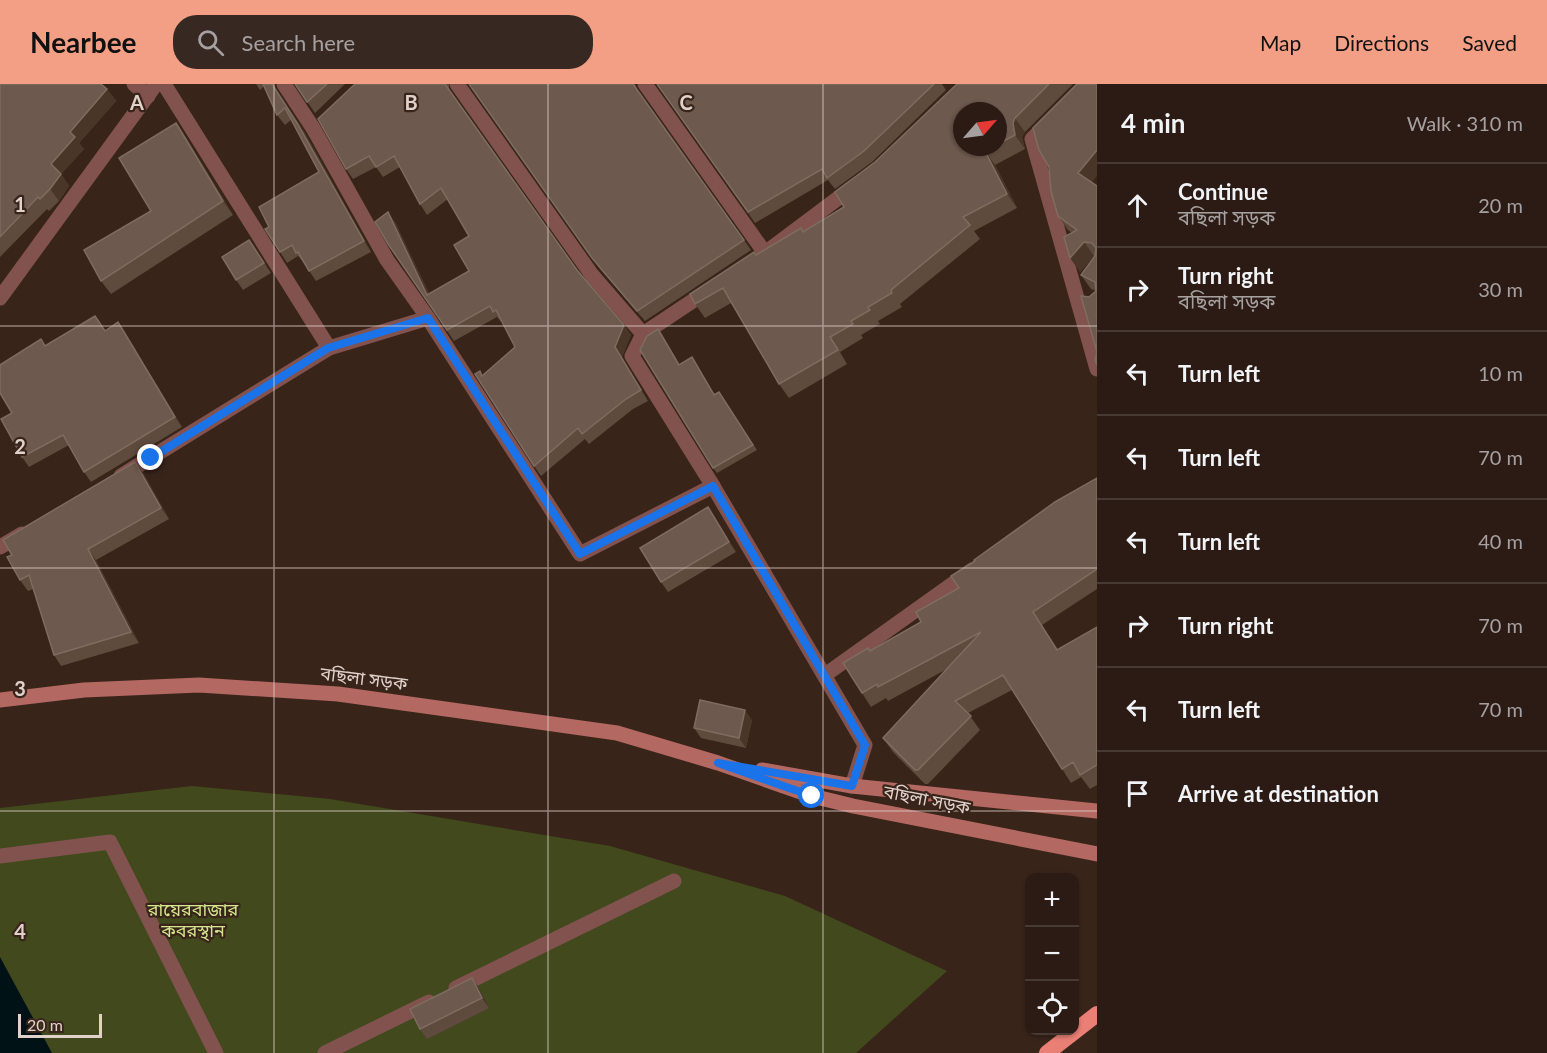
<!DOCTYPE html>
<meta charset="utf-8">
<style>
body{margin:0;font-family:Lato,"Noto Sans Bengali",sans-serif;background:#372822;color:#f1f3f6}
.controls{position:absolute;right:18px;bottom:18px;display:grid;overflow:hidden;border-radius:12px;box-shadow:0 2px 4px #0004}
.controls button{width:54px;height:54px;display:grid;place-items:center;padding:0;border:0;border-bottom:2px solid #473934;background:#2b1b14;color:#f1f3f6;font:30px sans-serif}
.compass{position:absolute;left:953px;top:18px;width:54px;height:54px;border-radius:50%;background:#2b1b14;box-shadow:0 2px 4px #0004;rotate:62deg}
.scale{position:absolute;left:18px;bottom:15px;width:84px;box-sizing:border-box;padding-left:6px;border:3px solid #e0d2cb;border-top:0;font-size:16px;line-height:21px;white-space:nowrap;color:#e0d2cb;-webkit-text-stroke:4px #39241a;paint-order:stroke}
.stop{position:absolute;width:18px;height:18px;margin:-14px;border:4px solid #1a73e8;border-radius:50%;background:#fff}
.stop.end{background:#1a73e8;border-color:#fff;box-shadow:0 2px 6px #0008}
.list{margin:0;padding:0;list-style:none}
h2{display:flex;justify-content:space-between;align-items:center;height:78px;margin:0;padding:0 24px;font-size:26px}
h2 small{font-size:20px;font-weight:400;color:#a6a1a0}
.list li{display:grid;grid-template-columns:39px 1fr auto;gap:18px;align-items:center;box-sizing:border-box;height:84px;padding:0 24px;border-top:2px solid #473934}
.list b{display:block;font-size:22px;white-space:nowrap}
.list p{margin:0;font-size:20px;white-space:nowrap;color:#a6a1a0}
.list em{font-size:20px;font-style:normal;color:#a6a1a0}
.icon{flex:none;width:33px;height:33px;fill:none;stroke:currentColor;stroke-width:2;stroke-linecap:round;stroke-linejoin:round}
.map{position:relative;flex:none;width:1097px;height:969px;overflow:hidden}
header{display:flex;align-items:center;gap:36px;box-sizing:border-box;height:84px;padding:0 30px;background:#f39f85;color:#111}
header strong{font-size:28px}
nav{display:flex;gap:33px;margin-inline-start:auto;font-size:21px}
.search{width:420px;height:54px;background:#372822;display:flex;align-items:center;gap:15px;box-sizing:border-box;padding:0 21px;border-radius:24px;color:#a6a1a0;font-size:22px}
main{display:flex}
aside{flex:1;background:#2b1b14}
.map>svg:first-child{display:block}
</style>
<header>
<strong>Nearbee</strong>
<div class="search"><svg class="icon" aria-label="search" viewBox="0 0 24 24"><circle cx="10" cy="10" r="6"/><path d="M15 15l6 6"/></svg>Search here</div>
<nav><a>Map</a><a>Directions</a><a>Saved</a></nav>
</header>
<main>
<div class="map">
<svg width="1097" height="969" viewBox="0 0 1097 969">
<rect width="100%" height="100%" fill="#39241a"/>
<polygon fill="#41491d" points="192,702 330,715 610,762 785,812 947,887 856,969 0,969 0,724"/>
<polygon fill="#001216" points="0,873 52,969 0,969"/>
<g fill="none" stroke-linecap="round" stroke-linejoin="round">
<g stroke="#82534e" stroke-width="15">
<polyline points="0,772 110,758 216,969"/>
<polyline points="456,904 674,797"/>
<polyline points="325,969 429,918"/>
</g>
<g stroke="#82534e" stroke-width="15">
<polyline points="134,0 148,12"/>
<polyline points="164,0 329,264"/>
<polyline points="284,0 313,44 387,176 428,234 580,470 713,402"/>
<polyline points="457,0 592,191 643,250"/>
<polyline points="645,0 765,169"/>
<polyline points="1049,38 1032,55 1097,285"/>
<polyline points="769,166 853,103"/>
<polyline points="709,206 643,250 632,272 713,402 865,661 852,702"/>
<polyline points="0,214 156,0"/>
<polyline points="121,392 329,264 428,234"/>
<polyline points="0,463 22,450"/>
<polyline points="825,591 972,486"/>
</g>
<g stroke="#b36861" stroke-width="15">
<polyline points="0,616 84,606 199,601 338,610 617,649 718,679 812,712 853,722 1097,770"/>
<polyline points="762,686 852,702 1097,727"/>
</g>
<polyline stroke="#ea7f76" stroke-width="16" points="1047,969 1097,930"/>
</g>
<g fill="#5f4a3e" fill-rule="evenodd">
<polygon points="0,0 107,5 116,17 79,59 84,65 61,90 69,102 59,117 49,127 47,125 0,173"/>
<polygon points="256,0 274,0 276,5 305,49 371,168 316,197 304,179 298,172 287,179 280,168 269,143 319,88 291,36 285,41 277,31 264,2 260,6"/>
<polygon points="295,0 345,0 315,29"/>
<polygon points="355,0 449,0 449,6 577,186 624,241 631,251 622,273 648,317 633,325 589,360 585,355 541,392 534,382 483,291 515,263 502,237 501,238 497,233 454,257 388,160 395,138 429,210 469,187 469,152 448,115 427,131 420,120 400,83 383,93 376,83 353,95 346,85"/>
<polygon points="469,0 635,0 637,5 751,166 645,237 600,185"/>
<polygon points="657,0 942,0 946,6 872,78 835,105 828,96 755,139"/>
<path d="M957 0H1073L1025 48 1022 53 1025 65 995 81 1017 124 974 147 980 155 900 220 902 223 878 237 880 240 861 251 863 254 840 268 847 280 789 314 779 300 731 219 705 234 695 220 756 171 804 147 844 123 875 78ZM998 27V63H962Z"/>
<polygon points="185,52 233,131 111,210 101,197 151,127"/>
<polygon points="1092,99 1097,102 1097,268 1089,213 1096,207 1091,205 1081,191 1095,172 1094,172 1080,188 1072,149 1068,146 1058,132"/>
<polygon points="256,166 271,189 243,206 236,196"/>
<polygon points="118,238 125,248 182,343 91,398 84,388 69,361 29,383 22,373 12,329 41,255 46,262 105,247"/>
<polygon points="661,250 679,281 692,273 715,311 719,308 757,366 717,389 713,384"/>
<polygon points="143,389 169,435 96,476 139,559 61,582 54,571 33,505 28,507 20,496"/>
<polygon points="1097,394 1097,505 1042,541 1058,566 1097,543 1097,701 1090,705 1081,693 1071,699 1012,606 968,629 980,646 928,700 925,700 893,668 883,654 947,585 888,617 886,614 871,623 862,609 870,567 921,538 959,504 975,477"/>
<polygon points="708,423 736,468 668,508 661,498"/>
<polygon points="752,636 746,664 701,654 694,644"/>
<polygon points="472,894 479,904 489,924 427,955 420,945"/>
</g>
<g fill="#4a3529">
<polygon points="272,0 274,0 276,5 305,49 371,168 364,157"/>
<polygon points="107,5 116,17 79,59 84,65 59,92 51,80 70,48"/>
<polygon points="1015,34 1025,48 1022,53 1025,65 1015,51 1013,39"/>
<polygon points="176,39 185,52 233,131 223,117"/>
<polygon points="1097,66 1097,92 1088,103 1078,89"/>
<polygon points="985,67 995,81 1017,124 1007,110"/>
<polygon points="61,90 69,102 59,117 50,105"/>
<polygon points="388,128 395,138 435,221 427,211"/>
<polygon points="1084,158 1094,172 1080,188 1070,174"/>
<polygon points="118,238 125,248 182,343 175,333"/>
<polygon points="624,241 631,251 622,273 648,317 641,306 615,263"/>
<polygon points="135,378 143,389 169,435 161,424"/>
<polygon points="708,423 715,433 736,468 729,458"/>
<polygon points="88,465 96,476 139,559 131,548"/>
<polygon points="1033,528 1042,541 1067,580 1057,566"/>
<polygon points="745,626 752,636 746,664 739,654"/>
<polygon points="472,894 479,904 489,924 482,914"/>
</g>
<g fill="#6d594d" stroke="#7f6c61" stroke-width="1.5">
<polygon points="0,0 101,0 107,5 70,48 75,53 51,80 61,90 50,105 40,115 38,113 0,153"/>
<polygon points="263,0 272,0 297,39 364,157 309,187 298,168 296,169 292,161 280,168 265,145 269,143 259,123 319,88 285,24 277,31"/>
<polygon points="295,0 327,0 307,18"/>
<polygon points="355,0 445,0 577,186 624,241 615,263 641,306 626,315 582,350 578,344 534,382 475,290 480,287 482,292 515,263 496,226 493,228 490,222 447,246 388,160 375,138 388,128 427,211 469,187 454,161 469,152 441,104 420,120 394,72 376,83 369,72 346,85 318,35"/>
<polygon points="469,0 633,0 744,156 637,227 592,174"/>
<polygon points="657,0 934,0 864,67 827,94 822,85 748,128"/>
<polygon points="957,0 1049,0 1015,34 1013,39 1015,51 998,60 998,27 962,27 962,63 993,63 985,67 1007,110 963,133 970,141 891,206 892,209 868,223 870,226 851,237 853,240 830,253 838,266 779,300 723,204 695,220 690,210 754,168 756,171 801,144 803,148 844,123 835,108 875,78"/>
<polygon points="1077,0 1097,0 1097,66 1078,89 1097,102 1097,281 1095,276 1097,268 1081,212 1089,213 1096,207 1095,198 1081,191 1095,172 1096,164 1092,159 1084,158 1070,174 1064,153 1077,146 1058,132 1051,107 1049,83 1039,66 1033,44"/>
<polygon points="176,39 223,117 101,197 84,166 151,127 119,74"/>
<polygon points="249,156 264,179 236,196 222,173"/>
<polygon points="95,232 105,247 118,238 175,333 84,388 63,351 22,373 1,335 12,329 0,309 0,281 41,255 45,262"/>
<polygon points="658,245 679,281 692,273 714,311 719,308 753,361 713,384 640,266 647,252"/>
<polygon points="135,378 161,424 88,465 131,548 54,571 29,491 20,496 7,473 12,471 3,456"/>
<polygon points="1097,394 1097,485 1033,528 1057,566 1097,543 1097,681 1080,691 1073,678 1062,685 1003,591 955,617 971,632 918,686 915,686 883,654 981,548 878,603 877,600 862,609 843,579 868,564 870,567 921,538 916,528 959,504 951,492 975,477 974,476 1055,418"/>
<polygon points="708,423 729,458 661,498 640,464"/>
<polygon points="700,616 745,626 739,654 694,644"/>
<polygon points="472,894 482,914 420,945 410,925"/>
</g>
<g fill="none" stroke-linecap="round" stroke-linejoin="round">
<polyline stroke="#1a73e8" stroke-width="8" points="151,374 328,264 428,234 580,470 713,402 865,661 852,702 718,679 812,712"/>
</g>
<path fill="none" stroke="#e0d2cb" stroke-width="1.5" stroke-opacity="0.55" d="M274 0V969M548 0V969M823 0V969M0 242H1097M0 484H1097M0 727H1097"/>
<g text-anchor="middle" stroke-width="4.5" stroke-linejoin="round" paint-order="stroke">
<g font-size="18" fill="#e0d2cb" stroke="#39241a">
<text transform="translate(364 595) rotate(7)" y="6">বছিলা সড়ক</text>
<text transform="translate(927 716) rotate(11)" y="6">বছিলা সড়ক</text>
</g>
<g font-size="18" fill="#d4e78e" stroke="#39241a">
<text x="193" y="832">রায়েরবাজার<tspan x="193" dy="21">কবরস্থান</tspan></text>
</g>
</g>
<g font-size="20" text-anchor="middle" font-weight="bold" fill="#e0d2cb" stroke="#39241a" stroke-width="4.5" stroke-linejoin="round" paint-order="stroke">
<text x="137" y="26">A</text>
<text x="411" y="26">B</text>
<text x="686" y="26">C</text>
<text x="20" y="128">1</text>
<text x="20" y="370">2</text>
<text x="20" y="612">3</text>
<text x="20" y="855">4</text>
</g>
</svg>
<div class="controls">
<button>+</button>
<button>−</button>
<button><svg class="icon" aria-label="locate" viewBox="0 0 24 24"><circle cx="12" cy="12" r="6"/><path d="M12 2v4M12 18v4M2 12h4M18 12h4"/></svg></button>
</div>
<svg class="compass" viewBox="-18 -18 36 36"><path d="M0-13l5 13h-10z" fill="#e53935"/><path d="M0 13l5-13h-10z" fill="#a6a1a0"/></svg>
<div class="scale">20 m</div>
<div class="stop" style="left:812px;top:712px"></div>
<div class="stop end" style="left:151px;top:374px"></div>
</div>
<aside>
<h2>4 min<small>Walk · 310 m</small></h2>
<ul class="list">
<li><svg class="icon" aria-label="ahead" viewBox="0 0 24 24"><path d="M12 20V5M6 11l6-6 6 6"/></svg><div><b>Continue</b><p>বছিলা সড়ক</p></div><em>20 m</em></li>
<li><svg class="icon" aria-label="right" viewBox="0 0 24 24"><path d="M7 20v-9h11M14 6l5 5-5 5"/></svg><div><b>Turn right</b><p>বছিলা সড়ক</p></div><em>30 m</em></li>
<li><svg class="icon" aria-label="left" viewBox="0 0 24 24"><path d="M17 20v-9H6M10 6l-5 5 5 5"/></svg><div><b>Turn left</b></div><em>10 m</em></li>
<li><svg class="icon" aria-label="left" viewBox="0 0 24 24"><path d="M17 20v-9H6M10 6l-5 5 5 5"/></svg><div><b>Turn left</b></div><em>70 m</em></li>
<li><svg class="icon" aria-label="left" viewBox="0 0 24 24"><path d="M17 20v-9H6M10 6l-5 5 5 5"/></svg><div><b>Turn left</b></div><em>40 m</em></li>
<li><svg class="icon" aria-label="right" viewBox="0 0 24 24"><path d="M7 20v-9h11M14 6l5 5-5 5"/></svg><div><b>Turn right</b></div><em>70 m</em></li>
<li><svg class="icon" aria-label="left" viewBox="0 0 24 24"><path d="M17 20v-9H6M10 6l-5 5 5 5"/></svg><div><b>Turn left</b></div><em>70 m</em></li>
<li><svg class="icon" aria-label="arrive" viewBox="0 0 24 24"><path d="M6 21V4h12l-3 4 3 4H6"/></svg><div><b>Arrive at destination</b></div></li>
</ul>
</aside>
</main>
